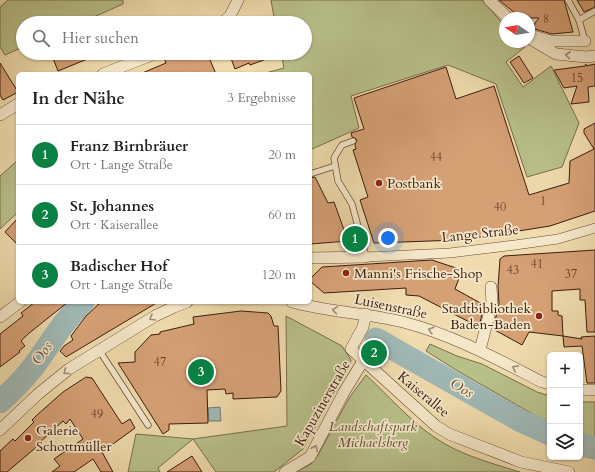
<!DOCTYPE html>
<html lang="de">
<meta charset="utf-8">
<style>
body{margin:0;font-family:Cardo,serif;background:#f2f2f2;color:#222}
.controls{position:absolute;right:12px;bottom:12px;display:grid;overflow:hidden;border-radius:6px;box-shadow:0 1px 3px #0004}
.controls button{width:36px;height:36px;display:grid;place-items:center;padding:0;border:0;border-bottom:1px solid #e0e0e0;background:#fff;color:#222;font:20px sans-serif}
.compass{position:absolute;left:499px;top:12px;width:36px;height:36px;border-radius:50%;background:#fff;box-shadow:0 1px 3px #0004;rotate:282deg}
.you{position:absolute;left:388px;top:238px;width:14px;height:14px;margin:-10px;border:3px solid #fff;border-radius:50%;background:#1a73e8;box-shadow:0 0 0 6px #1a73e833}
.badge{display:grid;place-items:center;width:26px;height:26px;border-radius:50%;background:#0b8043;color:#fff;font-size:13px;font-weight:700}
.pin{position:absolute;translate:-50% -50%;border:2px solid #fff;box-shadow:0 1px 4px #0006}
.list{margin:0;padding:0;list-style:none}
h2{display:flex;justify-content:space-between;align-items:center;height:52px;margin:0;padding:0 16px;font-size:17px}
h2 small{font-size:13px;font-weight:400;color:#767676}
.list li{display:grid;grid-template-columns:26px 1fr auto;gap:12px;align-items:center;box-sizing:border-box;height:60px;padding:0 16px;border-top:1px solid #e0e0e0}
.list b{display:block;font-size:15px;white-space:nowrap}
.list p{margin:0;font-size:13px;white-space:nowrap;color:#767676}
.list em{font-size:13px;font-style:normal;color:#767676}
.icon{flex:none;width:22px;height:22px;fill:none;stroke:currentColor;stroke-width:2;stroke-linecap:round;stroke-linejoin:round}
.map{position:relative;flex:none;width:595px;height:472px;overflow:hidden}
.search{position:absolute;background:#fff;box-shadow:0 1px 3px #0004;left:16px;top:16px;width:296px;height:44px;display:flex;align-items:center;gap:10px;box-sizing:border-box;padding:0 14px;border-radius:22px;color:#767676;font-size:15px}
.panel{position:absolute;background:#fff;box-shadow:0 1px 3px #0004;left:16px;top:72px;width:296px;height:232px;border-radius:6px}
.map>svg:first-child{display:block}
</style>
<div class="map">
<svg width="595" height="472" viewBox="0 0 595 472">
<rect width="100%" height="100%" fill="#efdbad"/>
<filter id="stains"><feTurbulence type="fractalNoise" baseFrequency=".005" numOctaves="4"/><feColorMatrix values="0 0 0 0 .2 0 0 0 0 .09 0 0 0 0 .02 0 0 0 .5 -.17"/></filter>
<radialGradient id="worn" r=".72"><stop offset=".6" stop-color="#630" stop-opacity="0"/><stop offset="1" stop-color="#630" stop-opacity=".3"/></radialGradient>
<g fill="#b8c08a" stroke="#7a6e4c">
<polygon points="8,0 123,0 123,4 80,23 23,23 23,47 5,55 0,47 0,7"/>
<polygon points="271,0 482,0 505,26 505,42 520,42 525,47 506,62 523,87 551,66 579,123 562,167 527,177 496,84 448,65 351,96 359,128 310,150 310,74 262,74 284,68 281,53 305,53 305,23 275,23"/>
<polygon points="18,160 18,212 0,229 0,176"/>
<polygon points="286,316 342,346 351,360 350,365 303,449 274,472 216,472 193,439 158,468 160,472 128,472 136,434 193,439 287,426"/>
<polygon points="430,344 457,356 482,364 537,392 550,396 550,424 456,370 426,351"/>
<path d="M366 375C391 398 415 427 445 444 468 457 494 464 520 472H296L311 464 318 455 349 398Z"/>
<polygon points="580,402 595,402 595,439 580,434"/>
</g>
<polygon fill="#9fb8b5" stroke="#777a73" points="220,407 221,421 209,421 208,408"/>
<g fill="none" stroke-linecap="round" stroke-linejoin="round">
<g stroke="#9fb8b5" stroke-width="23">
<polyline points="376,339 519,420 550,434"/>
<path d="M0 402C12 391 24 379 34 366 50 344 63 321 83 302"/>
<polyline points="580,445 595,448"/>
</g>
</g>
<g fill="#d6a075" stroke="#3b1c0f">
<polygon points="499,0 564,0 573,32 552,34 535,29 532,27 539,18 521,18"/>
<polygon points="577,0 595,0 595,7 584,12"/>
<polygon points="51,53 102,53 58,71"/>
<polygon points="171,53 207,53 216,74 140,74 166,63 163,56"/>
<polygon points="229,53 279,53 280,54 250,65 249,63 235,69"/>
<polygon points="519,56 533,78 524,83 510,62"/>
<polygon points="0,63 18,92 3,100 0,95"/>
<polygon points="586,64 586,66 595,64 595,86 588,87 589,102 571,104 577,86 564,88 554,70 585,66"/>
<polygon points="446,67 456,99 494,86 529,195 569,183 570,161 594,149 584,133 584,129 595,123 595,211 550,226 487,236 458,240 374,243 360,200 368,197 353,150 356,149 355,145 357,140 355,138 352,137 351,133 364,129 354,98"/>
<polygon points="315,177 328,203 334,202 348,241 310,244 310,178"/>
<polygon points="18,218 18,245 5,232"/>
<polygon points="595,250 595,332 587,332 585,300 580,300 580,289 552,291 552,311 558,311 558,315 562,316 563,336 582,339 581,337 595,336 595,383 587,383 582,346 564,347 563,336 529,332 522,345 493,329 499,304 498,287 500,259 504,256"/>
<polygon points="432,260 462,270 455,289 484,305 479,327 419,296 406,295 406,288 324,293 310,281 310,279 322,267"/>
<polygon points="35,302 68,302 28,334 21,341 25,346 19,351 20,352 0,367 0,334 23,316 21,313"/>
<polygon points="101,302 158,302 66,357 60,351 64,346 73,340 71,336 86,316"/>
<polygon points="241,311 268,313 271,316 274,326 278,326 281,391 277,397 233,399 233,393 226,394 225,389 207,390 208,423 169,424 169,430 163,434 118,363 135,362 135,352 151,335 160,334 160,332 194,324 193,317"/>
<polygon points="86,377 92,378 122,424 130,419 135,428 102,452 113,472 101,472 93,459 74,472 52,472 60,466 54,459 83,439 70,419 66,424 63,421 39,443 40,444 7,472 0,472 0,451 13,439 15,441 34,422 32,420 37,415 63,392"/>
<polygon points="192,456 202,472 167,472"/>
</g>
<g fill="none" stroke-linecap="round" stroke-linejoin="round">
<defs>
<g id="service">
<polyline points="568,0 579,20 585,41"/>
<polyline points="579,20 595,11"/>
<polyline points="353,141 342,145 334,158 338,181 352,204 366,257"/>
<polyline points="310,174 335,166"/>
<polyline points="99,350 148,425"/>
</g>
<polyline id="pedestrian" points="366,257 450,253 515,245 558,239 595,228"/>
<g id="minor">
<polyline points="489,0 508,18"/>
<polyline points="222,23 230,16 238,0"/>
<polyline points="530,35 551,41 585,41"/>
<polyline points="529,38 556,54 586,57 595,56"/>
<polyline points="103,74 157,53"/>
<polyline points="0,115 18,104"/>
<polyline points="310,258 366,257"/>
<path d="M292 302C328 312 366 313 403 322 453 335 497 359 542 382L550 384"/>
<polyline points="366,314 363,327 351,349 436,426 449,434 521,462 569,472"/>
<polyline points="0,317 20,302"/>
<polyline points="480,350 492,303 491,287"/>
<polyline points="580,390 595,390"/>
<polyline points="0,430 38,394 69,369 155,316 174,307 187,302"/>
<polyline points="285,472 310,457 344,392 363,361"/>
</g>
</defs>
<use href="#service" stroke="#684c36" stroke-width="7"/>
<use href="#pedestrian" stroke="#684c36" stroke-width="10"/>
<use href="#minor" stroke="#684c36" stroke-width="12"/>
<use href="#service" stroke="#f5e8ca" stroke-width="5.5"/>
<use href="#pedestrian" stroke="#f5e8ca" stroke-width="9"/>
<use href="#minor" stroke="#f5e8ca" stroke-width="11"/>
</g>
<defs><path id="oneway-chevron" d="M-2-3.5L2.5 0L-2 3.5" fill="none" stroke-width="1.6" stroke-linecap="round" stroke-linejoin="round"/></defs>
<g stroke="#a18c76">
<use href="#oneway-chevron" transform="translate(568 55) rotate(-174)"/>
<use href="#oneway-chevron" transform="translate(335 310) rotate(-172)"/>
<use href="#oneway-chevron" transform="translate(152 318) rotate(150)"/>
<use href="#oneway-chevron" transform="translate(431 330) rotate(-163)"/>
<use href="#oneway-chevron" transform="translate(515 368) rotate(-153)"/>
<use href="#oneway-chevron" transform="translate(66 372) rotate(142)"/>
<use href="#oneway-chevron" transform="translate(315 448) rotate(-63)"/>
</g>
<g fill="#8f2418" stroke="#f5e8ca" stroke-width="1.5">
<circle cx="379" cy="183" r="4"/>
<circle cx="346" cy="273" r="4"/>
<circle cx="539" cy="316" r="4"/>
<circle cx="28" cy="438" r="4"/>
</g>
<g text-anchor="middle" stroke-width="3.5" stroke-linejoin="round" paint-order="stroke">
<g font-size="12" fill="#623d28">
<text x="546" y="23">8</text>
<text x="577" y="82">15</text>
<text x="436" y="161">44</text>
<text x="543" y="205">1</text>
<text x="500" y="211">40</text>
<text x="537" y="268">41</text>
<text x="513" y="274">43</text>
<text x="571" y="278">37</text>
<text x="160" y="366">47</text>
<text x="97" y="418">49</text>
</g>
<g font-size="14" fill="#3b1c0f" stroke="#f5e8ca" text-anchor="start">
<text x="387" y="188">Postbank</text>
<text x="354" y="278">Manni's Frische-Shop</text>
<text x="531" y="313" text-anchor="end">Stadtbibliothek<tspan x="531" dy="16">Baden-Baden</tspan></text>
<text x="36" y="435">Galerie<tspan x="36" dy="16">Schottmüller</tspan></text>
</g>
<g font-size="14" fill="#3b1c0f" stroke="#f5e8ca">
<text transform="translate(480 233) rotate(-6)" y="5">Lange Straße</text>
<text transform="translate(391 306) rotate(12)" y="5">Luisenstraße</text>
<text transform="translate(424 394) rotate(40)" y="5">Kaiserallee</text>
<text transform="translate(322 403) rotate(-60)" y="5">Kapuzinerstraße</text>
</g>
<g font-size="14" font-style="italic" fill="#604d34" stroke="#f5e8ca">
<text x="373" y="431">Landschaftspark<tspan x="373" dy="16">Michaelsberg</tspan></text>
</g>
<g font-size="15" font-style="italic" fill="#594b41" stroke="#f5e8ca">
<text transform="translate(42 353) rotate(-55)" y="5">Oos</text>
<text transform="translate(462 388) rotate(30)" y="5">Oos</text>
</g>
</g>
<rect width="100%" height="100%" filter="url(#stains)"/>
<rect width="100%" height="100%" fill="url(#worn)"/>
</svg>
<div class="controls">
<button>+</button>
<button>−</button>
<button><svg class="icon" aria-label="layers" viewBox="0 0 24 24"><path d="M12 4l9 5-9 5-9-5zM3 14l9 5 9-5"/></svg></button>
</div>
<svg class="compass" viewBox="-18 -18 36 36"><path d="M0-13l5 13h-10z" fill="#e53935"/><path d="M0 13l5-13h-10z" fill="#767676"/></svg>
<div class="you"></div>
<div class="pin badge" style="left:355px;top:239px">1</div>
<div class="pin badge" style="left:374px;top:353px">2</div>
<div class="pin badge" style="left:201px;top:372px">3</div>
<div class="search"><svg class="icon" aria-label="search" viewBox="0 0 24 24"><circle cx="10" cy="10" r="6"/><path d="M15 15l6 6"/></svg>Hier suchen</div>
<section class="panel">
<h2>In der Nähe<small>3 Ergebnisse</small></h2>
<ul class="list">
<li><span class="badge">1</span><div><b>Franz Birnbräuer</b><p>Ort · Lange Straße</p></div><em>20 m</em></li>
<li><span class="badge">2</span><div><b>St. Johannes</b><p>Ort · Kaiserallee</p></div><em>60 m</em></li>
<li><span class="badge">3</span><div><b>Badischer Hof</b><p>Ort · Lange Straße</p></div><em>120 m</em></li>
</ul>
</section>
</div>
